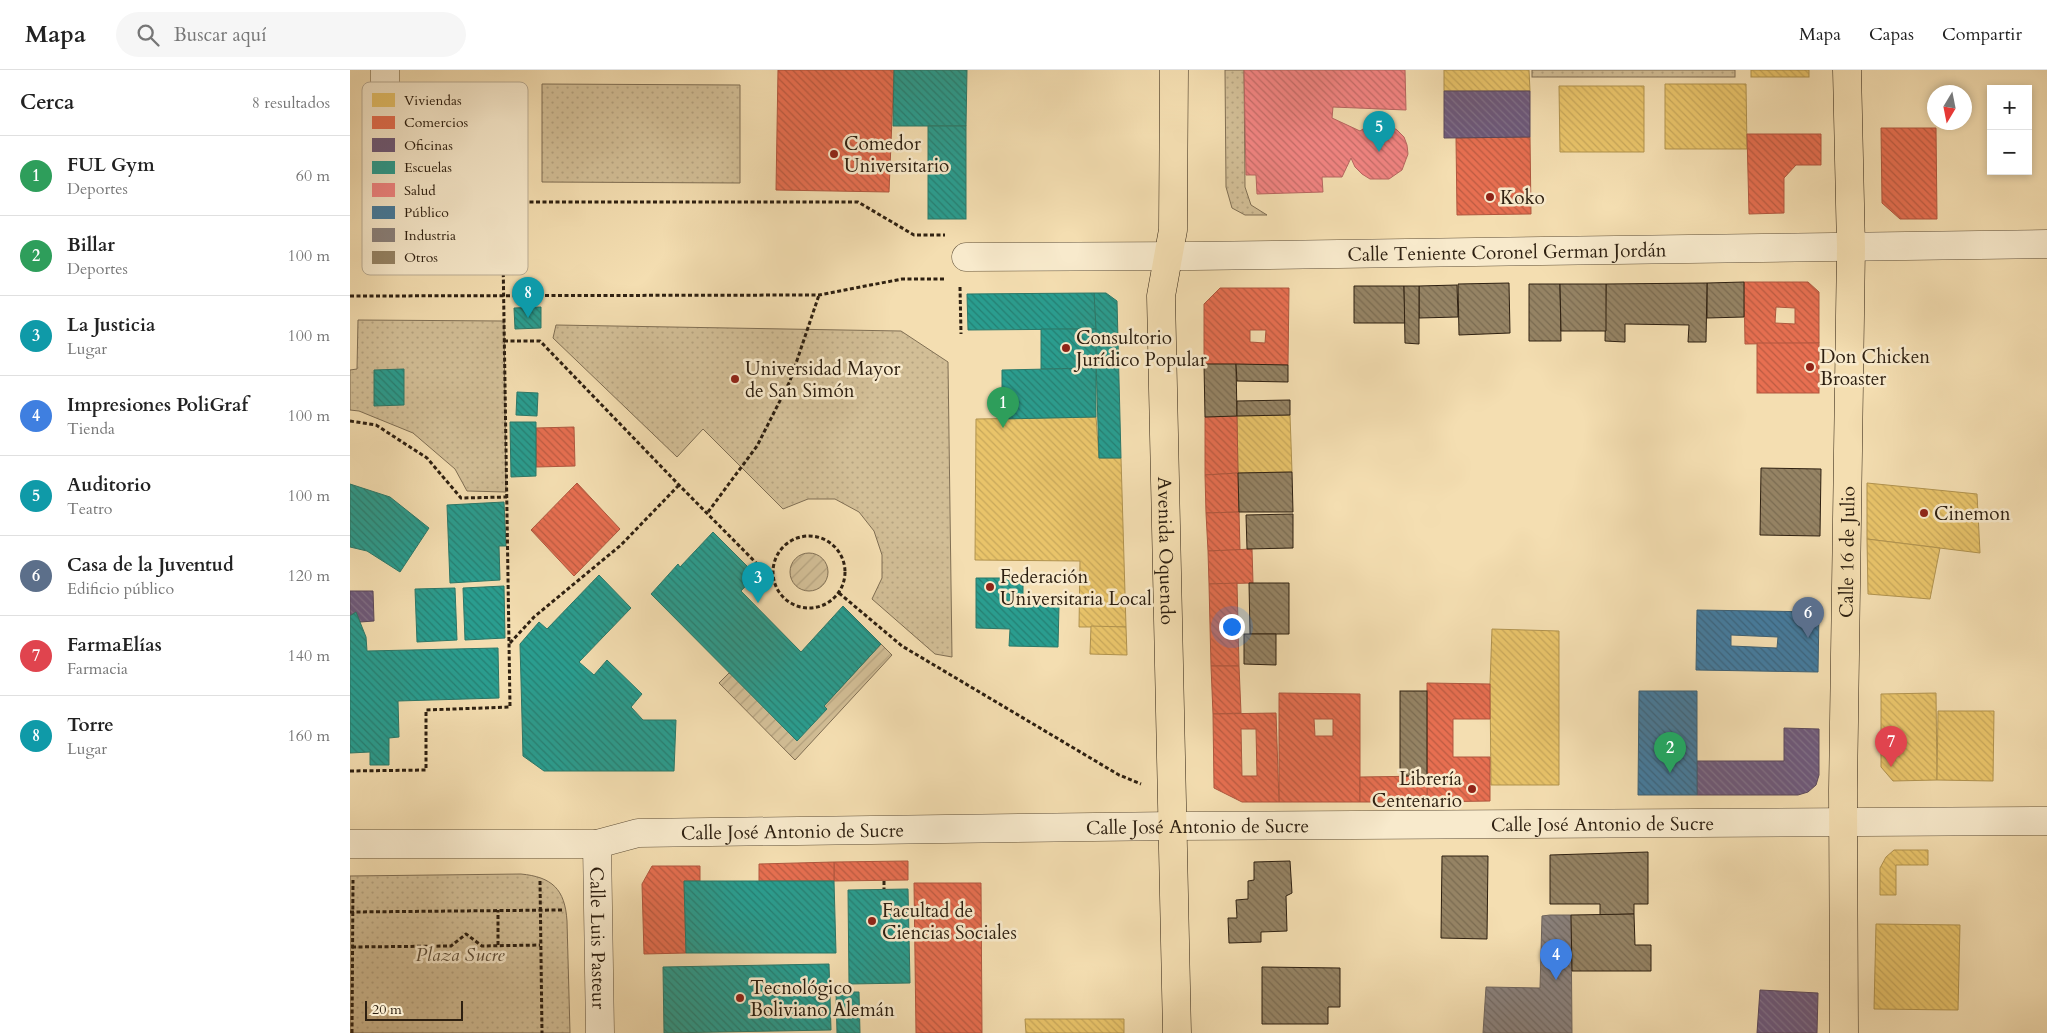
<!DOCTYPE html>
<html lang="es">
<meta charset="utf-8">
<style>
body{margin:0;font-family:Cardo,serif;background:#f6f6f6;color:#222}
.controls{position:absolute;right:15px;top:15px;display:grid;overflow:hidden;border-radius:0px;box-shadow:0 2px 8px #0003}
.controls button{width:45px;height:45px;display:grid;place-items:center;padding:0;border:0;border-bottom:1px solid #e0e0e0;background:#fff;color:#222;font:25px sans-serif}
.compass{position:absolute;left:1577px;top:15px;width:45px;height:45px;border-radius:50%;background:#fff;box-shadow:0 2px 8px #0003;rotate:190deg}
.scale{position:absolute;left:15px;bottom:12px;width:98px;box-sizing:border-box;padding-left:5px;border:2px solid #2e2011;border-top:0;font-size:14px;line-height:18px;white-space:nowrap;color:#2e2011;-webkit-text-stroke:4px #f8eacc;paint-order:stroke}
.you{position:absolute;left:881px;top:556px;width:18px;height:18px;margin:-12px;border:4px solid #fff;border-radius:50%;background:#1a73e8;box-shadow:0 0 0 8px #1a73e833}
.badge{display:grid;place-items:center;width:32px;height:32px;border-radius:50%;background:#8f2418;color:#fff;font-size:16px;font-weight:700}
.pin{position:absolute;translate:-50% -41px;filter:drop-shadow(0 1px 2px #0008)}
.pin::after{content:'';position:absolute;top:26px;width:18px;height:15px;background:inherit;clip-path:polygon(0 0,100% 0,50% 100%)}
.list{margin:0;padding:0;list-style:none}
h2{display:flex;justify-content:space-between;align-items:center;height:65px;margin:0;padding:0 20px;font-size:21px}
h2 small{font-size:16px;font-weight:400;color:#767676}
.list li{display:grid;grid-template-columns:32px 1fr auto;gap:15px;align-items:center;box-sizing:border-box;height:80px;padding:0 20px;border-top:1px solid #e0e0e0}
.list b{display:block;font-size:19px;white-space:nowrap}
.list p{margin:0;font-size:16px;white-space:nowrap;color:#767676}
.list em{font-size:16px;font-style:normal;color:#767676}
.icon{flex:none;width:28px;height:28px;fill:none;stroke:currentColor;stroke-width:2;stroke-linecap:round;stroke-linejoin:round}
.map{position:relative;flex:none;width:1697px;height:963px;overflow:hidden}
header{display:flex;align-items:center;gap:30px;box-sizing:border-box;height:70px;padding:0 25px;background:#fff;border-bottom:1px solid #e0e0e0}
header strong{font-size:24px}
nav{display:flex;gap:28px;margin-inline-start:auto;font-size:18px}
.search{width:350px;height:45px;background:#f6f6f6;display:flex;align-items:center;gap:12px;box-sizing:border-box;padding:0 18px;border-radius:28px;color:#767676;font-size:19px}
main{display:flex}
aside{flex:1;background:#fff}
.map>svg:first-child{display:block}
</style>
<header>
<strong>Mapa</strong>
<div class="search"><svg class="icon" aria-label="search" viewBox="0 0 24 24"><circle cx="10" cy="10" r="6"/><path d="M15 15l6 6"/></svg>Buscar aquí</div>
<nav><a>Mapa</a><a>Capas</a><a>Compartir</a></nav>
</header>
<main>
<aside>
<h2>Cerca<small>8 resultados</small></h2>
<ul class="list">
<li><span class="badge" style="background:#2e9e5b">1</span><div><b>FUL Gym</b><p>Deportes</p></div><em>60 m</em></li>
<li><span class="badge" style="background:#2e9e5b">2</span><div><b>Billar</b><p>Deportes</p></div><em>100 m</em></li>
<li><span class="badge" style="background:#0f9aa8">3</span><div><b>La Justicia</b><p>Lugar</p></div><em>100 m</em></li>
<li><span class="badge" style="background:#3f7fe0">4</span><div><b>Impresiones PoliGraf</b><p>Tienda</p></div><em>100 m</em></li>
<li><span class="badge" style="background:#0f9aa8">5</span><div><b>Auditorio</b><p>Teatro</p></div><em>100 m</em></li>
<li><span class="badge" style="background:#5c6f8a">6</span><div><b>Casa de la Juventud</b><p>Edificio público</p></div><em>120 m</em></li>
<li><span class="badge" style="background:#e0444e">7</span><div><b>FarmaElías</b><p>Farmacia</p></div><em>140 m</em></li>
<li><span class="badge" style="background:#0f9aa8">8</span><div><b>Torre</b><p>Lugar</p></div><em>160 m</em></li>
</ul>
</aside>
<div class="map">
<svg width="1697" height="963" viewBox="0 0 1697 963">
<defs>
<pattern id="grass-dots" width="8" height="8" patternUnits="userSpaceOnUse" patternTransform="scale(1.25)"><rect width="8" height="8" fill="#d2be96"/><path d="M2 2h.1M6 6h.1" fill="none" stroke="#b5a380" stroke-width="1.8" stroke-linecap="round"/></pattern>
<pattern id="garden-furrows" width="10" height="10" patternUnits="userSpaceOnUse" patternTransform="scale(1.25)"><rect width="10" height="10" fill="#d2be96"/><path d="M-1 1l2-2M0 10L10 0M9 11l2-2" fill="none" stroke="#b5a380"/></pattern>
<pattern id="homes-back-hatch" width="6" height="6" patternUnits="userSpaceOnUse" patternTransform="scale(1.25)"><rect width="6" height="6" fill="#e9c46a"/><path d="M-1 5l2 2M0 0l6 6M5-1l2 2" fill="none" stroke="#c8a85b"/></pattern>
<pattern id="shops-back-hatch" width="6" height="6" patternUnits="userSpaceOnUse" patternTransform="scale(1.25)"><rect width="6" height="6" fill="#e76f51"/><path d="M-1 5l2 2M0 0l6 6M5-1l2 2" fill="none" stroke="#bc5b42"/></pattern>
<pattern id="offices-back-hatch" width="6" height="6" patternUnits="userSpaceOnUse" patternTransform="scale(1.25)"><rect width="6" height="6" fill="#6d597a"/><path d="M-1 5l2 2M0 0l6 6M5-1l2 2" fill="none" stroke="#82728a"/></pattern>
<pattern id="schools-back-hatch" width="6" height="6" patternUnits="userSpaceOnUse" patternTransform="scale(1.25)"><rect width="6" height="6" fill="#2a9d8f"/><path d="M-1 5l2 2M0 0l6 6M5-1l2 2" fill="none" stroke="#248073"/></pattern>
<pattern id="health-back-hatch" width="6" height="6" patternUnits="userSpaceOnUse" patternTransform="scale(1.25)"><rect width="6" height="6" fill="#f28482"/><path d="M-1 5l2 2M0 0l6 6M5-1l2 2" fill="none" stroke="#c46c69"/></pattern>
<pattern id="public-back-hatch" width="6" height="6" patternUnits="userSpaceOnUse" patternTransform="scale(1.25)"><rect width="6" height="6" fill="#457b9d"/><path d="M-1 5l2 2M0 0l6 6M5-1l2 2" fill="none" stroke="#3a647f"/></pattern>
<pattern id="industry-back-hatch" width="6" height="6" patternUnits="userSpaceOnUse" patternTransform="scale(1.25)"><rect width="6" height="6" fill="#8a817c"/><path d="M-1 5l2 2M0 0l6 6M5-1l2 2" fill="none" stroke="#716964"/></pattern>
<pattern id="building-back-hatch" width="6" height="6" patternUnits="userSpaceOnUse" patternTransform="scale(1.25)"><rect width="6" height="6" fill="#958364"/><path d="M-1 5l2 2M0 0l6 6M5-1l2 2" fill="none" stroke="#7a6b51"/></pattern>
</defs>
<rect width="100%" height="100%" fill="#f4deb1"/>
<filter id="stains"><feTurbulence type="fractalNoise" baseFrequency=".004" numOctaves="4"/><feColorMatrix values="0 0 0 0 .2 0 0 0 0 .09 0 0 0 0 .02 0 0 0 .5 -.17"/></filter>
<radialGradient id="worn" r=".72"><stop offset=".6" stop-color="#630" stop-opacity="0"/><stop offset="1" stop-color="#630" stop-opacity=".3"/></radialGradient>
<g fill="url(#grass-dots)" stroke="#806f54">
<polygon points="875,0 894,0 895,117 901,135 917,145 895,145 882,138 876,117"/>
<rect x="1182" y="0" width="203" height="7"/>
<polygon points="192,14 390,15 390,113 192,112"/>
<polygon points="8,250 154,251 156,422 117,421 105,399 63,363 9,341 0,340 0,300 7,299"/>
<polygon points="206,255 551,261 598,292 602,587 585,584 522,529 532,508 532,485 524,461 509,442 485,429 458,429 433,439 353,359 327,387 203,268"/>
<path d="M171 804C202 807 215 819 217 851L220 963H0V806Z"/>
</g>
<g fill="url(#garden-furrows)" stroke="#806f54">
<circle cx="459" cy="502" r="19"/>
<polygon points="531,574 542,585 445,690 369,613 379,603 477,639 474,636"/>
</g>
<g fill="url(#homes-back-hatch)" stroke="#b1934f">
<polygon points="1094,0 1179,0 1180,21 1094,21"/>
<rect x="1401" y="0" width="58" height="7"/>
<polygon points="1315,14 1396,14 1397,79 1315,79"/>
<polygon points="1209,16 1294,16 1294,82 1210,82"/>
<polygon points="940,345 942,402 888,403 887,346"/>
<polygon points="746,347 749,388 771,388 776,557 729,557 730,491 625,490 626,349"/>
<polygon points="1517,413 1627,424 1630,483 1517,469"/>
<polygon points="1517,469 1590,478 1580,529 1518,524"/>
<polygon points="741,556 776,557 777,585 740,584"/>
<polygon points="1142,559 1209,561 1209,715 1141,715 1140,614"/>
<polygon points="1586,623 1587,710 1543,711 1531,697 1531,624"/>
<polygon points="1588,641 1644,641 1643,711 1587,710"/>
<polygon points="1544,780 1578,780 1578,795 1546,795 1546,825 1530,825 1530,798 1536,787"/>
<polygon points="1526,854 1610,855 1608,940 1524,939"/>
<polygon points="675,949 774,949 774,963 676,963"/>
</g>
<g fill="url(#shops-back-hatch)" stroke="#b0573e" fill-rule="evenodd">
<polygon points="428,0 544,0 539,122 426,120"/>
<polygon points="1531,58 1586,58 1587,149 1550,149 1532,133"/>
<polygon points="1397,64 1471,64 1471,95 1446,95 1434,108 1434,143 1399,144"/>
<polygon points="1180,67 1181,144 1107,145 1106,68"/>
<path d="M1394 212H1458L1469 222V273L1395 274ZM1426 237 1445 238V254L1425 253Z"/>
<path d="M870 218H939L938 295 854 294V234ZM900 260H916L915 273 900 272Z"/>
<rect x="1407" y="273" width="62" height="50"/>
<polygon points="887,346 888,403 855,405 855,347"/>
<polygon points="224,357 225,396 186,397 186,358"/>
<polygon points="888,403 889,442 856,443 855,405"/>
<polygon points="227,413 270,459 224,506 181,460"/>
<polygon points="889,442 890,480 858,481 856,443"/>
<polygon points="902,479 903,513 859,514 858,481"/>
<polygon points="887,513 889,596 861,596 859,514"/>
<polygon points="861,596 889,596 891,643 863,644"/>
<polygon points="1077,613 1140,614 1140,649 1103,649 1103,687 1140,687 1140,731 1077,732"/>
<path d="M929 623 1010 624V732H929ZM964 649H983V666H965Z"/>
<path d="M926 643 929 732H892L864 718 863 644ZM891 659H906L907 706H892Z"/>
<polygon points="1077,706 1077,732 1010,732 1010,707"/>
<polygon points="558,791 558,810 484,811 484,792"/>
<polygon points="484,792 484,811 409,811 409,794"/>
<polygon points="302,796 350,796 350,811 334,811 336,883 294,884 292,814"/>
<polygon points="564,813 631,813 632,963 566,963"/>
</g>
<g fill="url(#offices-back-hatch)" stroke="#5a485a">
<polygon points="1094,21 1180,21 1180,67 1094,68"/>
<polygon points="0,521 23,521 24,551 10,552 6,542 0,546"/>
<polygon points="1434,658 1469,659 1469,705 1466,715 1458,722 1448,725 1347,725 1347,691 1434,691"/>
<polygon points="1410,920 1468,923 1467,963 1407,963"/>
</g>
<g fill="url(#schools-back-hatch)" stroke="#2b7869">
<polygon points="544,0 617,0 616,56 543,56"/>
<rect x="578" y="56" width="38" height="93"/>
<polygon points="744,223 756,223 767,231 771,388 749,388"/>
<polygon points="744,223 746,259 618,260 617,224"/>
<polygon points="191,237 191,258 165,259 164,238"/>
<polygon points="691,259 746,259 746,298 691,299"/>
<polygon points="746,298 746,347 652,349 652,300"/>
<polygon points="54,299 54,335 24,336 24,300"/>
<polygon points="167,322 188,323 187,346 166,345"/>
<polygon points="160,352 186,352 186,406 161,407"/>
<polygon points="0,414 40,427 79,458 50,502 17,481 0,477"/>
<polygon points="154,432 156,476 149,476 150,510 100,513 97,435"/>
<polygon points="363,462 406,505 391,521 451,582 493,536 531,574 474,636 477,639 447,671 301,524 328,494 330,497"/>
<polygon points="249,505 281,538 229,592 244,605 257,590 292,624 281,637 293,650 326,650 324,701 194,701 173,686 170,574 189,552 197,559"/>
<polygon points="626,508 673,508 673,535 709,535 708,577 659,576 660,559 626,558"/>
<polygon points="154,516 155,568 115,570 113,518"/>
<polygon points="105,518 107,570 67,572 65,519"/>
<polygon points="6,542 16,567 17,581 148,578 149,628 48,631 49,667 39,668 39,695 20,695 20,682 0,683 0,546"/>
<polygon points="334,811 484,811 486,883 336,883"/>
<polygon points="558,819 560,913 499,914 498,820"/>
<polygon points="479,894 481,960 314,963 313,897"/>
<polygon points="486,922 509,922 510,963 487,963"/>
</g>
<polygon fill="url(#health-back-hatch)" stroke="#b76660" points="894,0 1055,0 1056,40 983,37 982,48 1010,61 1019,55 1029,53 1039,55 1047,60 1054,67 1057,75 1058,84 1052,100 1039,109 1020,109 1012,104 1005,97 1001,88 992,107 972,107 973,122 907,124 906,105 896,105"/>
<g fill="url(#public-back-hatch)" stroke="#3e6073" fill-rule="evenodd">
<path d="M1347 540 1469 542 1468 602 1346 600ZM1381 565 1428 567 1427 578 1381 576Z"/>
<polygon points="1289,621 1347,621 1347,725 1288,725"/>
</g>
<polygon fill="url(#industry-back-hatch)" stroke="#6e645c" points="1200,845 1221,845 1222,963 1133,963 1136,917 1190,918 1192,846"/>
<g fill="url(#building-back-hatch)" stroke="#2e2011">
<polygon points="1394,212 1394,247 1357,248 1357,213"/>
<polygon points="1159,213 1160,263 1109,265 1108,214"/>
<polygon points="1357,213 1356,272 1338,272 1339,255 1275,254 1275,272 1255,271 1256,214"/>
<polygon points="1179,214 1210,214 1211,271 1179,271"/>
<polygon points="1210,214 1256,214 1256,261 1211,261"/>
<polygon points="1107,215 1108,247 1069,248 1069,216"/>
<polygon points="1004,216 1054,216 1055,253 1004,253"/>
<polygon points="1054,216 1069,216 1069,274 1055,273"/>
<polygon points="854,294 886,294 887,346 855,347"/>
<polygon points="886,294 938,295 938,312 887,311"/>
<polygon points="940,330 940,345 887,346 887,331"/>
<polygon points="1411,398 1471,399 1470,466 1410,465"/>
<polygon points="942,402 943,442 889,442 888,403"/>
<polygon points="943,444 943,478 897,479 896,445"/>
<polygon points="899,513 939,513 939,564 900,564"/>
<polygon points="894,564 926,564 926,595 894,594"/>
<rect x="1050" y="621" width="27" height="85"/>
<polygon points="1298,782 1298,834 1284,834 1284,844 1250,845 1250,834 1200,834 1200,785"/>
<polygon points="1092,786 1138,786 1137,869 1091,868"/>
<polygon points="940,791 942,823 936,826 937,861 911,862 911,872 879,873 878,848 887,848 886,830 898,829 898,811 904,810 904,792"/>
<polygon points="1284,844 1285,875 1301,875 1301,901 1222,901 1221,845"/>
<polygon points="912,897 990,898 990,937 978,937 978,954 912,954"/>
</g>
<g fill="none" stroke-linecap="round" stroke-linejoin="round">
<defs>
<g id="minor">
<polyline points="35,110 35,0"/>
<path id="s1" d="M616 187 844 186 1697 174"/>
<path id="s2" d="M0 774H247L288 763 823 756 1697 751"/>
<path id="s3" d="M247 774 250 963"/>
</g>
<g id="major">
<path id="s4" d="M824 0 823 160 811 226 827 963"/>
<path id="s5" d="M1494 963 1493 720 1501 178 1497 0"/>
</g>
</defs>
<use href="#minor" stroke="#605039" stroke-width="29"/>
<use href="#major" stroke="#2e2011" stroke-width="29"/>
<g stroke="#2e2011" stroke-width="3" stroke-dasharray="4 2.5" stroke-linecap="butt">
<polyline points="56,132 508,132 564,165 595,165"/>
<polyline points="34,139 35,186"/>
<polyline points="610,217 611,264"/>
<polyline points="0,226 469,225 552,209 596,209"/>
<polyline points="154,271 190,271 329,415 423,510"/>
<polyline points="0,351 26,355 77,388 111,428 157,427"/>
<polyline points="358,442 407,376 440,311 469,225"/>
<circle cx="459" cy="502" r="36"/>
<polyline points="489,523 552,576 769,705 791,714"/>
<polyline points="160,573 184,547 271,475 329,415"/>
<polyline points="0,701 76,700 76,640 160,637 153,186"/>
<polyline points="190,811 192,963"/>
<polyline points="534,811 534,819"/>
<polyline points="0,842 212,840"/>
<polyline points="148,875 148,840"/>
<polyline points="2,877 101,876 116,864 132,876 190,875"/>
<polyline points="2,963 3,810"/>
</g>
<use href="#minor" stroke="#f8eacc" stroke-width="28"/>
<use href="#major" stroke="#f4deb1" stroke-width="28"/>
</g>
<g fill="#8f2418" stroke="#f8eacc" stroke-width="2">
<circle cx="484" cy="84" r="5"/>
<circle cx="1140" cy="127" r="5"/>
<circle cx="716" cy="278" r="5"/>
<circle cx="1460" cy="297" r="5"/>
<circle cx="385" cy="309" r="5"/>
<circle cx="1574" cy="443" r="5"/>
<circle cx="640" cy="517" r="5"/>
<circle cx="1122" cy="719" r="5"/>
<circle cx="522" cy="851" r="5"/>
<circle cx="390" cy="928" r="5"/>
</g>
<g text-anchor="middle" stroke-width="5" stroke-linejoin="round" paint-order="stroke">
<g font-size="19" fill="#2e2011" stroke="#f8eacc" text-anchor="start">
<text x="494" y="80">Comedor<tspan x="494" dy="22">Universitario</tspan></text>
<text x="1150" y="134">Koko</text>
<text x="726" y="274">Consultorio<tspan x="726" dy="22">Jurídico Popular</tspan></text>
<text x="1470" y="293">Don Chicken<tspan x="1470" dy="22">Broaster</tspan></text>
<text x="395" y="305">Universidad Mayor<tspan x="395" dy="22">de San Simón</tspan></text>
<text x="1584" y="450">Cinemon</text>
<text x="650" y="513">Federación<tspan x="650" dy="22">Universitaria Local</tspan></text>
<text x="1112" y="715" text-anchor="end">Librería<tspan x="1112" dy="22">Centenario</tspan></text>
<text x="532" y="847">Facultad de<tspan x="532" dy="22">Ciencias Sociales</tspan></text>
<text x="400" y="924">Tecnológico<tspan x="400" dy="22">Boliviano Alemán</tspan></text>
</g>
<g font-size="19" fill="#2e2011" stroke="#f8eacc">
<text dy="7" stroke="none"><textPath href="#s1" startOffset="541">Calle Teniente Coronel German Jordán</textPath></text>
<text dy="7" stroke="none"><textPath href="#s4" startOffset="482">Avenida Oquendo</textPath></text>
<text dy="7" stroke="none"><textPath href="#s5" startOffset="481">Calle 16 de Julio</textPath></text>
<text dy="7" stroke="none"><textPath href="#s2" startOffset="1254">Calle José Antonio de Sucre</textPath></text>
<text dy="7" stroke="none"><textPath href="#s2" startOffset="849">Calle José Antonio de Sucre</textPath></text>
<text dy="7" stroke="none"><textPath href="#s2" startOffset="444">Calle José Antonio de Sucre</textPath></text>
<text dy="7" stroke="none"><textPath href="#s3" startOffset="94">Calle Luis Pasteur</textPath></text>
</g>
<g font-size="19" font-style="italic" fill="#5f4f39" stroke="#f8eacc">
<text x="110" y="891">Plaza Sucre</text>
</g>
</g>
<rect x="12" y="12" width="166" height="193" rx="8" fill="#f8eacc" stroke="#bbad94" stroke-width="1"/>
<rect x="22" y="23" width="23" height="14" fill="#e9c46a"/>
<rect x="22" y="46" width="23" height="13" fill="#e76f51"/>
<rect x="22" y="68" width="23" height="14" fill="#6d597a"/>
<rect x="22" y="91" width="23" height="13" fill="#2a9d8f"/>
<rect x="22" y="113" width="23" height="14" fill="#f28482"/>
<rect x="22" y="136" width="23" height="13" fill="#457b9d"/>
<rect x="22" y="158" width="23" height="14" fill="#8a817c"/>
<rect x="22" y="181" width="23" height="13" fill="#958364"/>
<g font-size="14" fill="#2e2011">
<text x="54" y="35">Viviendas</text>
<text x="54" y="57">Comercios</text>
<text x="54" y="80">Oficinas</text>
<text x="54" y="102">Escuelas</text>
<text x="54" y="125">Salud</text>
<text x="54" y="147">Público</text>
<text x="54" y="170">Industria</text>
<text x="54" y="192">Otros</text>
</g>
<rect width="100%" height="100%" filter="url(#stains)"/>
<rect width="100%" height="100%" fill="url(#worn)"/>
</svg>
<div class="controls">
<button>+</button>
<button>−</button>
</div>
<svg class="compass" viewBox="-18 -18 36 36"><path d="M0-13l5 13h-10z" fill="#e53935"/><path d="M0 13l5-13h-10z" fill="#767676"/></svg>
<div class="scale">20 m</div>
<div class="you"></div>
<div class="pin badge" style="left:653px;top:358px;background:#2e9e5b">1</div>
<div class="pin badge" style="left:1320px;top:703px;background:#2e9e5b">2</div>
<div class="pin badge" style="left:408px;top:533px;background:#0f9aa8">3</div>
<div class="pin badge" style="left:1206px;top:910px;background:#3f7fe0">4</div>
<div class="pin badge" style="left:1029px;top:82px;background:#0f9aa8">5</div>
<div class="pin badge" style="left:1458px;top:568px;background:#5c6f8a">6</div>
<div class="pin badge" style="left:1541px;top:697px;background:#e0444e">7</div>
<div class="pin badge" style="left:178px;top:248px;background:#0f9aa8">8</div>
</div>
</main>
